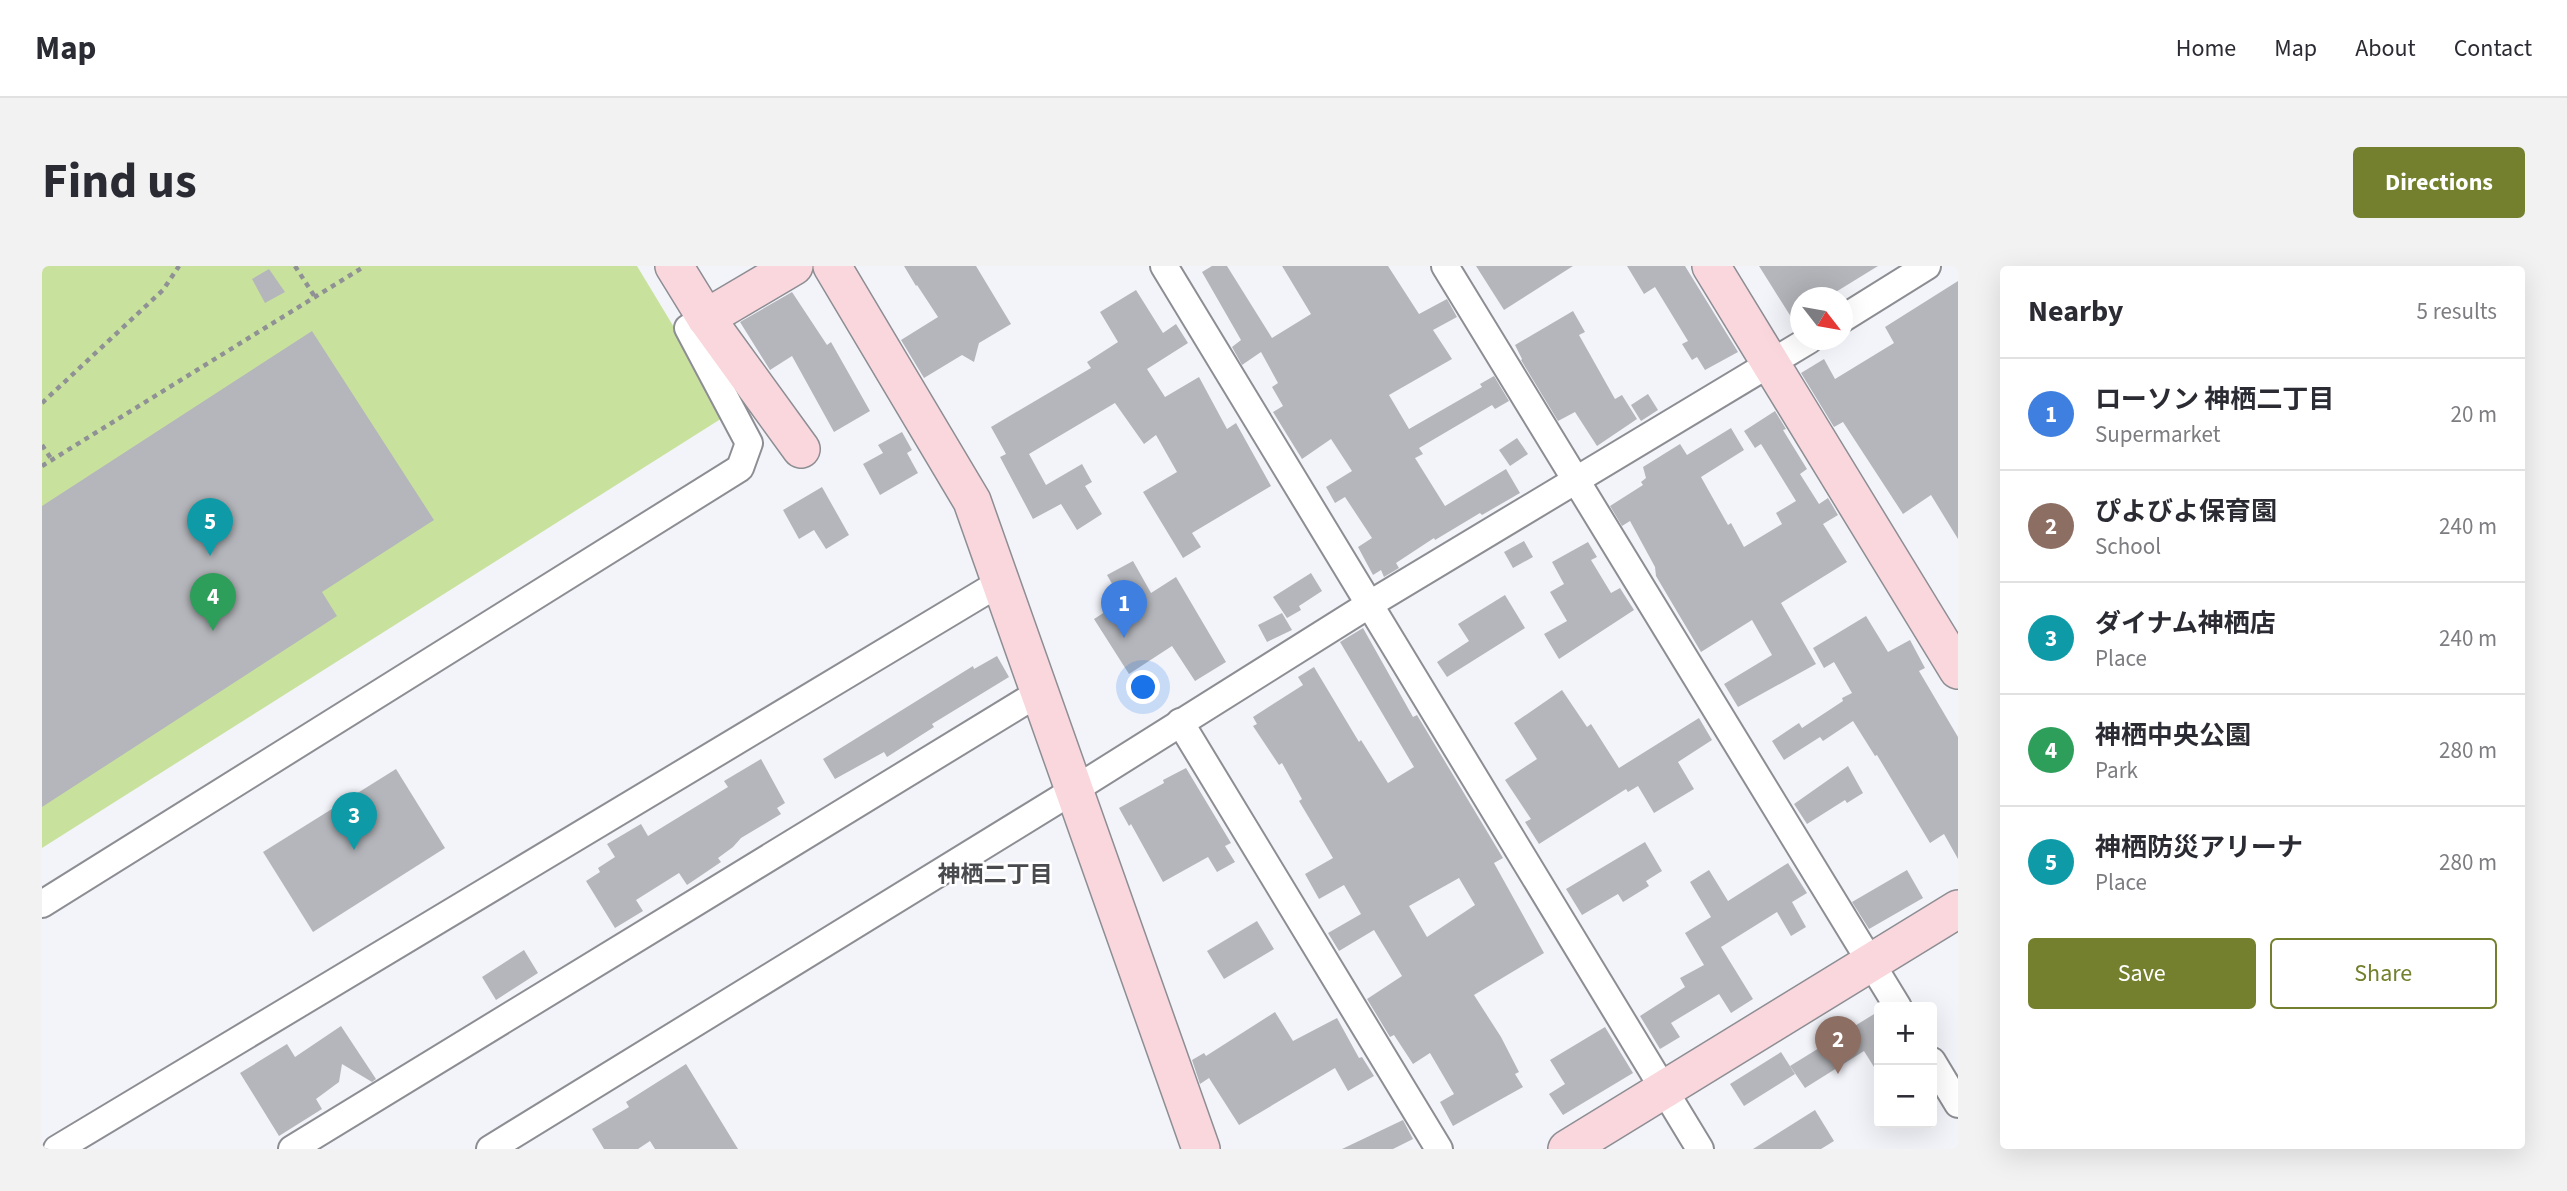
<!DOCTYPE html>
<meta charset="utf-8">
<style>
body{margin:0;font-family:"Source Sans 3","Noto Sans JP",sans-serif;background:#f2f2f3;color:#2b2b33}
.controls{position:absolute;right:21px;bottom:21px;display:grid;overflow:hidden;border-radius:7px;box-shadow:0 7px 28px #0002}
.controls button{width:63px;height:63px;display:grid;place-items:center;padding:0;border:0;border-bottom:2px solid #e1e1e2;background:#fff;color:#2b2b33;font:35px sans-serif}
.compass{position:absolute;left:1748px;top:21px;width:63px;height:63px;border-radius:50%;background:#fff;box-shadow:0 7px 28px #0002;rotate:121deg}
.you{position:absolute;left:1102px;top:422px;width:24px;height:24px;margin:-18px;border:5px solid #fff;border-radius:50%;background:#1a73e8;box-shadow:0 0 0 10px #1a73e833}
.badge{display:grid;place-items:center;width:46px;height:46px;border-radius:50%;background:#74802d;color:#fff;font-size:23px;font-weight:700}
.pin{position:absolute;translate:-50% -58px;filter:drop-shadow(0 2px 4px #0008)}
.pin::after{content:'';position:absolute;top:37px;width:24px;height:21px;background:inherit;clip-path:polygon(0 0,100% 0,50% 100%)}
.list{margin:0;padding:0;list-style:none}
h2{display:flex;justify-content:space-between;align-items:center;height:91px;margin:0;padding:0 28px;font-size:30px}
h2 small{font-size:23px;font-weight:400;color:#7c7c81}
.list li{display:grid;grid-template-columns:46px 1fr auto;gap:21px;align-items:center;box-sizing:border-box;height:112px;padding:0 28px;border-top:2px solid #e1e1e2}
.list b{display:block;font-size:26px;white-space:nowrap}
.list p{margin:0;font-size:23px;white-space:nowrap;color:#7c7c81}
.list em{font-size:23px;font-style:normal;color:#7c7c81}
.actions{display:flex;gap:14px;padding:21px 28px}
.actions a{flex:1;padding:16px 0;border:2px solid #74802d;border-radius:7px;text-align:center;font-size:24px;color:#74802d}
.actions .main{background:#74802d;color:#fff}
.map{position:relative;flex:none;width:1916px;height:883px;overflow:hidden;border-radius:7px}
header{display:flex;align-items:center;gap:42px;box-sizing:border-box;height:98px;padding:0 35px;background:#fff;border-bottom:2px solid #e1e1e2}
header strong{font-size:33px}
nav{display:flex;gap:38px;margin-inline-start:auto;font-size:24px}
.intro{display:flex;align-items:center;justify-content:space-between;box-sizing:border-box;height:168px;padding:0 42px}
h1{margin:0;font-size:49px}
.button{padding:18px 32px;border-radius:7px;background:#74802d;color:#fff;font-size:24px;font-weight:700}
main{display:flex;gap:42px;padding:0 42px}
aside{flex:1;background:#fff;border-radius:7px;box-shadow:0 7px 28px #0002}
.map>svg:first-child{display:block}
</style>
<header>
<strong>Map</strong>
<nav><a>Home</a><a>Map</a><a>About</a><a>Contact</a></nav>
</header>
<div class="intro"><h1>Find us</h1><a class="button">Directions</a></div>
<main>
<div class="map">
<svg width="1916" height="883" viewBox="0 0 1916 883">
<rect width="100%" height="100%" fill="#f3f4fa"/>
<polygon fill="#c8e29e" points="0,0 595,0 685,149 0,582"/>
<g fill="#b5b6bb" fill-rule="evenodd">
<polygon points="862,0 934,0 969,58 937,77 932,96 920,89 882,112 859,74 896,51 875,19 874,20"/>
<polygon points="1170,0 1185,0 1230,72 1269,48 1240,0 1346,0 1377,48 1405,33 1415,51 1391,64 1410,93 1347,129 1367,163 1440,121 1438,118 1452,110 1467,135 1453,143 1450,139 1377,182 1381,188 1373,192 1403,240 1464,203 1478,227 1440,249 1438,247 1393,274 1392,272 1354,297 1357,302 1342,311 1339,304 1331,309 1316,281 1330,272 1303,231 1293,237 1284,221 1310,205 1289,173 1260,193 1231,146 1241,140 1230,121 1236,117 1219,86 1200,99 1190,81 1199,74 1160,6"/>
<polygon points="1434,0 1531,0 1462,44"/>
<polygon points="1585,0 1643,0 1696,86 1663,104 1655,91 1650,94 1640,78 1646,75 1613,21 1602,28"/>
<polygon points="1717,0 1836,0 1784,32 1759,32 1759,61 1756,62"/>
<polygon points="227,3 243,26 223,37 210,13"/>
<polygon points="1916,15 1916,273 1889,229 1861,248 1801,156 1792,161 1759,107 1782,93 1793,113 1852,77 1843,61"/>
<polygon points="1094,24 1121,67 1134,58 1146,77 1105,103 1123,131 1157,111 1185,163 1194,157 1229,220 1150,267 1159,281 1141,292 1101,226 1135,206 1114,169 1102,178 1073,137 987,188 1004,219 1040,198 1050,216 1043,220 1060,248 1035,264 1019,238 991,253 958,191 964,188 949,161 1049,102 1045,96 1076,76 1058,46"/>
<polygon points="750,26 785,79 789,76 828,145 792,166 750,90 728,104 698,56"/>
<polygon points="1531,45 1543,66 1537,69 1573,133 1580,129 1595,153 1555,180 1533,146 1516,155 1479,94 1480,93 1473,79"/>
<polygon points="270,65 392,254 280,326 295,350 0,541 0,240"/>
<polygon points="1606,128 1616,144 1599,155 1589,139"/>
<polygon points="1733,145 1744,163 1741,164 1765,203 1758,208 1777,238 1786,232 1796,249 1781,258 1805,296 1739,337 1774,398 1696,441 1682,418 1730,389 1710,354 1659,386 1614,310 1613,301 1588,255 1580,260 1568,240 1601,219 1599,216 1604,212 1601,201 1638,178 1645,189 1689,162 1702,184 1659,211 1686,259 1689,257 1702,281 1740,258 1734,247 1754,235 1719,178 1713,182 1702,165"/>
<polygon points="860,166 870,184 865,187 876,207 838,229 821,198 841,187 836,179"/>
<polygon points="1475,172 1486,188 1468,200 1457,184"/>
<polygon points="780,221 807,269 784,283 772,264 757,273 741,244"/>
<polygon points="1482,275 1491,291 1471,302 1462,286"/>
<polygon points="1546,276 1555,291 1549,294 1569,327 1578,322 1592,344 1517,393 1502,368 1525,355 1508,326 1522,318 1510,296"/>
<polygon points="1091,295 1109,327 1134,311 1184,396 1153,415 1130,380 1087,408 1052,353 1080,335 1065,309"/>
<polygon points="1269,307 1280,325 1257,340 1259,344 1245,352 1231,331"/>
<polygon points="1463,329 1483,362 1405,411 1395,396 1427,375 1416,358"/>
<polygon points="1240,347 1250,364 1225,376 1216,359"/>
<polygon points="1824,350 1846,386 1868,374 1883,402 1877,405 1916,471 1916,593 1902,568 1888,577 1835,489 1833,490 1811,455 1781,475 1778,471 1742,494 1730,475 1757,457 1760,462 1801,435 1800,432 1810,427 1792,396 1782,402 1771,382"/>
<path d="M1321 362 1371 451 1375 449 1461 592 1452 597 1502 687 1432 729 1459 771 1477 806 1473 808 1481 821 1411 860 1398 836 1412 828 1388 787 1371 798 1352 769 1348 771 1325 733 1360 710 1332 664 1297 685 1286 667 1319 648 1302 619 1277 633 1263 608 1291 592 1257 535 1260 533 1240 497 1237 499 1211 460 1215 458 1211 451 1261 419 1256 411 1272 401 1317 476 1319 474 1346 517 1372 501 1298 376ZM1417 612 1433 639 1385 671 1367 640Z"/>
<polygon points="955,390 967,411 890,458 892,461 845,491 842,486 793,513 781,493 931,400 932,403"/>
<polygon points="1520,424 1545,461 1549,458 1577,502 1657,452 1670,474 1636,496 1652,523 1612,547 1596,520 1586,526 1584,523 1497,578 1483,556 1489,553 1463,514 1495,493 1472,457"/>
<polygon points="719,493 743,537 735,542 739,548 699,572 691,581 676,592 679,596 645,619 637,607 594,634 601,645 573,662 544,615 558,606 556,602 573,591 565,578 599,558 606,570 686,521 682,515"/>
<polygon points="1806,500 1821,527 1805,537 1803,534 1765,558 1752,538"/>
<polygon points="1144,502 1189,577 1183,580 1193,596 1175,606 1166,591 1121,616 1089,558 1087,560 1077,542 1122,517 1121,514"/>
<polygon points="354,503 403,582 271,666 221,586"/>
<polygon points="1603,576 1620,605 1604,615 1607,620 1581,636 1576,628 1540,649 1524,623"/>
<polygon points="1746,597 1765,627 1750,636 1764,661 1749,670 1735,646 1679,681 1711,733 1689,747 1677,728 1629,757 1638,771 1618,783 1598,750 1643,721 1638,712 1662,699 1643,667 1669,651 1648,616 1667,604 1686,635"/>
<polygon points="1865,604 1881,632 1827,663 1810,636"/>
<polygon points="1215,655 1232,683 1182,713 1165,685"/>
<polygon points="482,684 496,707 454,734 440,711"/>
<polygon points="1837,745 1837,809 1822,785 1763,822 1748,800"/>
<polygon points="1233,746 1251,775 1295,752 1317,792 1320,791 1332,810 1306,825 1293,802 1197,859 1167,812 1158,818 1150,794 1162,787 1164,790"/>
<polygon points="299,760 334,813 330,816 300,798 297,816 274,833 280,843 237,870 198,807 245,778 253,791"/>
<polygon points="1563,761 1591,807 1521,849 1507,828 1523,818 1508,794"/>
<polygon points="1739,786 1753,808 1702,840 1688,818"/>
<polygon points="644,798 696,883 613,883 608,875 596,883 562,883 550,863 587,841 584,836"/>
<polygon points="1773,844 1792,875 1779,883 1711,883"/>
<polygon points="1361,854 1371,873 1351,883 1300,883"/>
</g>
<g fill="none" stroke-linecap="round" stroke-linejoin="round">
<defs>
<g id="street">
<polyline points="1122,0 1658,883"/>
<polyline points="1403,0 1856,741"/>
<polyline points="1800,53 1885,0"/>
<polyline points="1138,456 1397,883"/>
<polyline points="0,638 698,202 707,177 646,62 664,52"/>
<polyline points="1890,795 1916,838"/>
<polyline points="15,883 959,316"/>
<polyline points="250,883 998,426"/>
<polyline points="448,883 1032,524 1328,338 1767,74"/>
</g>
<g id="secondary">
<polyline points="632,0 664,52 759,183"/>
<polyline points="790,0 930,235 1159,883"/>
<polyline points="1669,0 1916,404"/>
<polyline points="664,52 752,0"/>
<polyline points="1525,883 1916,643"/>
</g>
</defs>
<use href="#street" stroke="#8d8e93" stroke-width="30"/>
<use href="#secondary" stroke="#8d8e93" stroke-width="40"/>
<g stroke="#909195" stroke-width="4.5" stroke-dasharray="5 5" stroke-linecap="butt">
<polyline points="253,0 273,31"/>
<polyline points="0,137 121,24 137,0"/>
<polyline points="0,179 10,194"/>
<polyline points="0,200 323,0"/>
</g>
<use href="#street" stroke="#fff" stroke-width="26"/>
<use href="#secondary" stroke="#f9d7dc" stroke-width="37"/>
</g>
<g text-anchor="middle" stroke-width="5" stroke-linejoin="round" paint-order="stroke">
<g font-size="23" font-weight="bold" fill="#494a4e" stroke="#fff">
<text x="953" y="616">神栖二丁目</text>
</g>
</g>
</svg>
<div class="controls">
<button>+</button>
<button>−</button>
</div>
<svg class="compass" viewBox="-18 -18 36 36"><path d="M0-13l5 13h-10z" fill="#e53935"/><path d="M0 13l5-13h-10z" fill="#7c7c81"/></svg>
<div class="you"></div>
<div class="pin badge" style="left:1082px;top:372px;background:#3f7fe0">1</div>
<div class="pin badge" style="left:1796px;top:808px;background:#8d6e63">2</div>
<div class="pin badge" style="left:312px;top:584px;background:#0f9aa8">3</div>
<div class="pin badge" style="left:171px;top:365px;background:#2e9e5b">4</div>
<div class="pin badge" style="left:168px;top:290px;background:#0f9aa8">5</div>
</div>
<aside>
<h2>Nearby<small>5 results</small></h2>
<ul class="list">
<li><span class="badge" style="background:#3f7fe0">1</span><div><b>ローソン 神栖二丁目</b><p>Supermarket</p></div><em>20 m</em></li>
<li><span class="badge" style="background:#8d6e63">2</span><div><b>ぴよびよ保育園</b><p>School</p></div><em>240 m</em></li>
<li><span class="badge" style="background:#0f9aa8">3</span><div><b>ダイナム神栖店</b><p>Place</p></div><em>240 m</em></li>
<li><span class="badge" style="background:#2e9e5b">4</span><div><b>神栖中央公園</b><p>Park</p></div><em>280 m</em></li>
<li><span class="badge" style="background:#0f9aa8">5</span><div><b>神栖防災アリーナ</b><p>Place</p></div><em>280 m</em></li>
</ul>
<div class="actions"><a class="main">Save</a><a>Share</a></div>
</aside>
</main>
